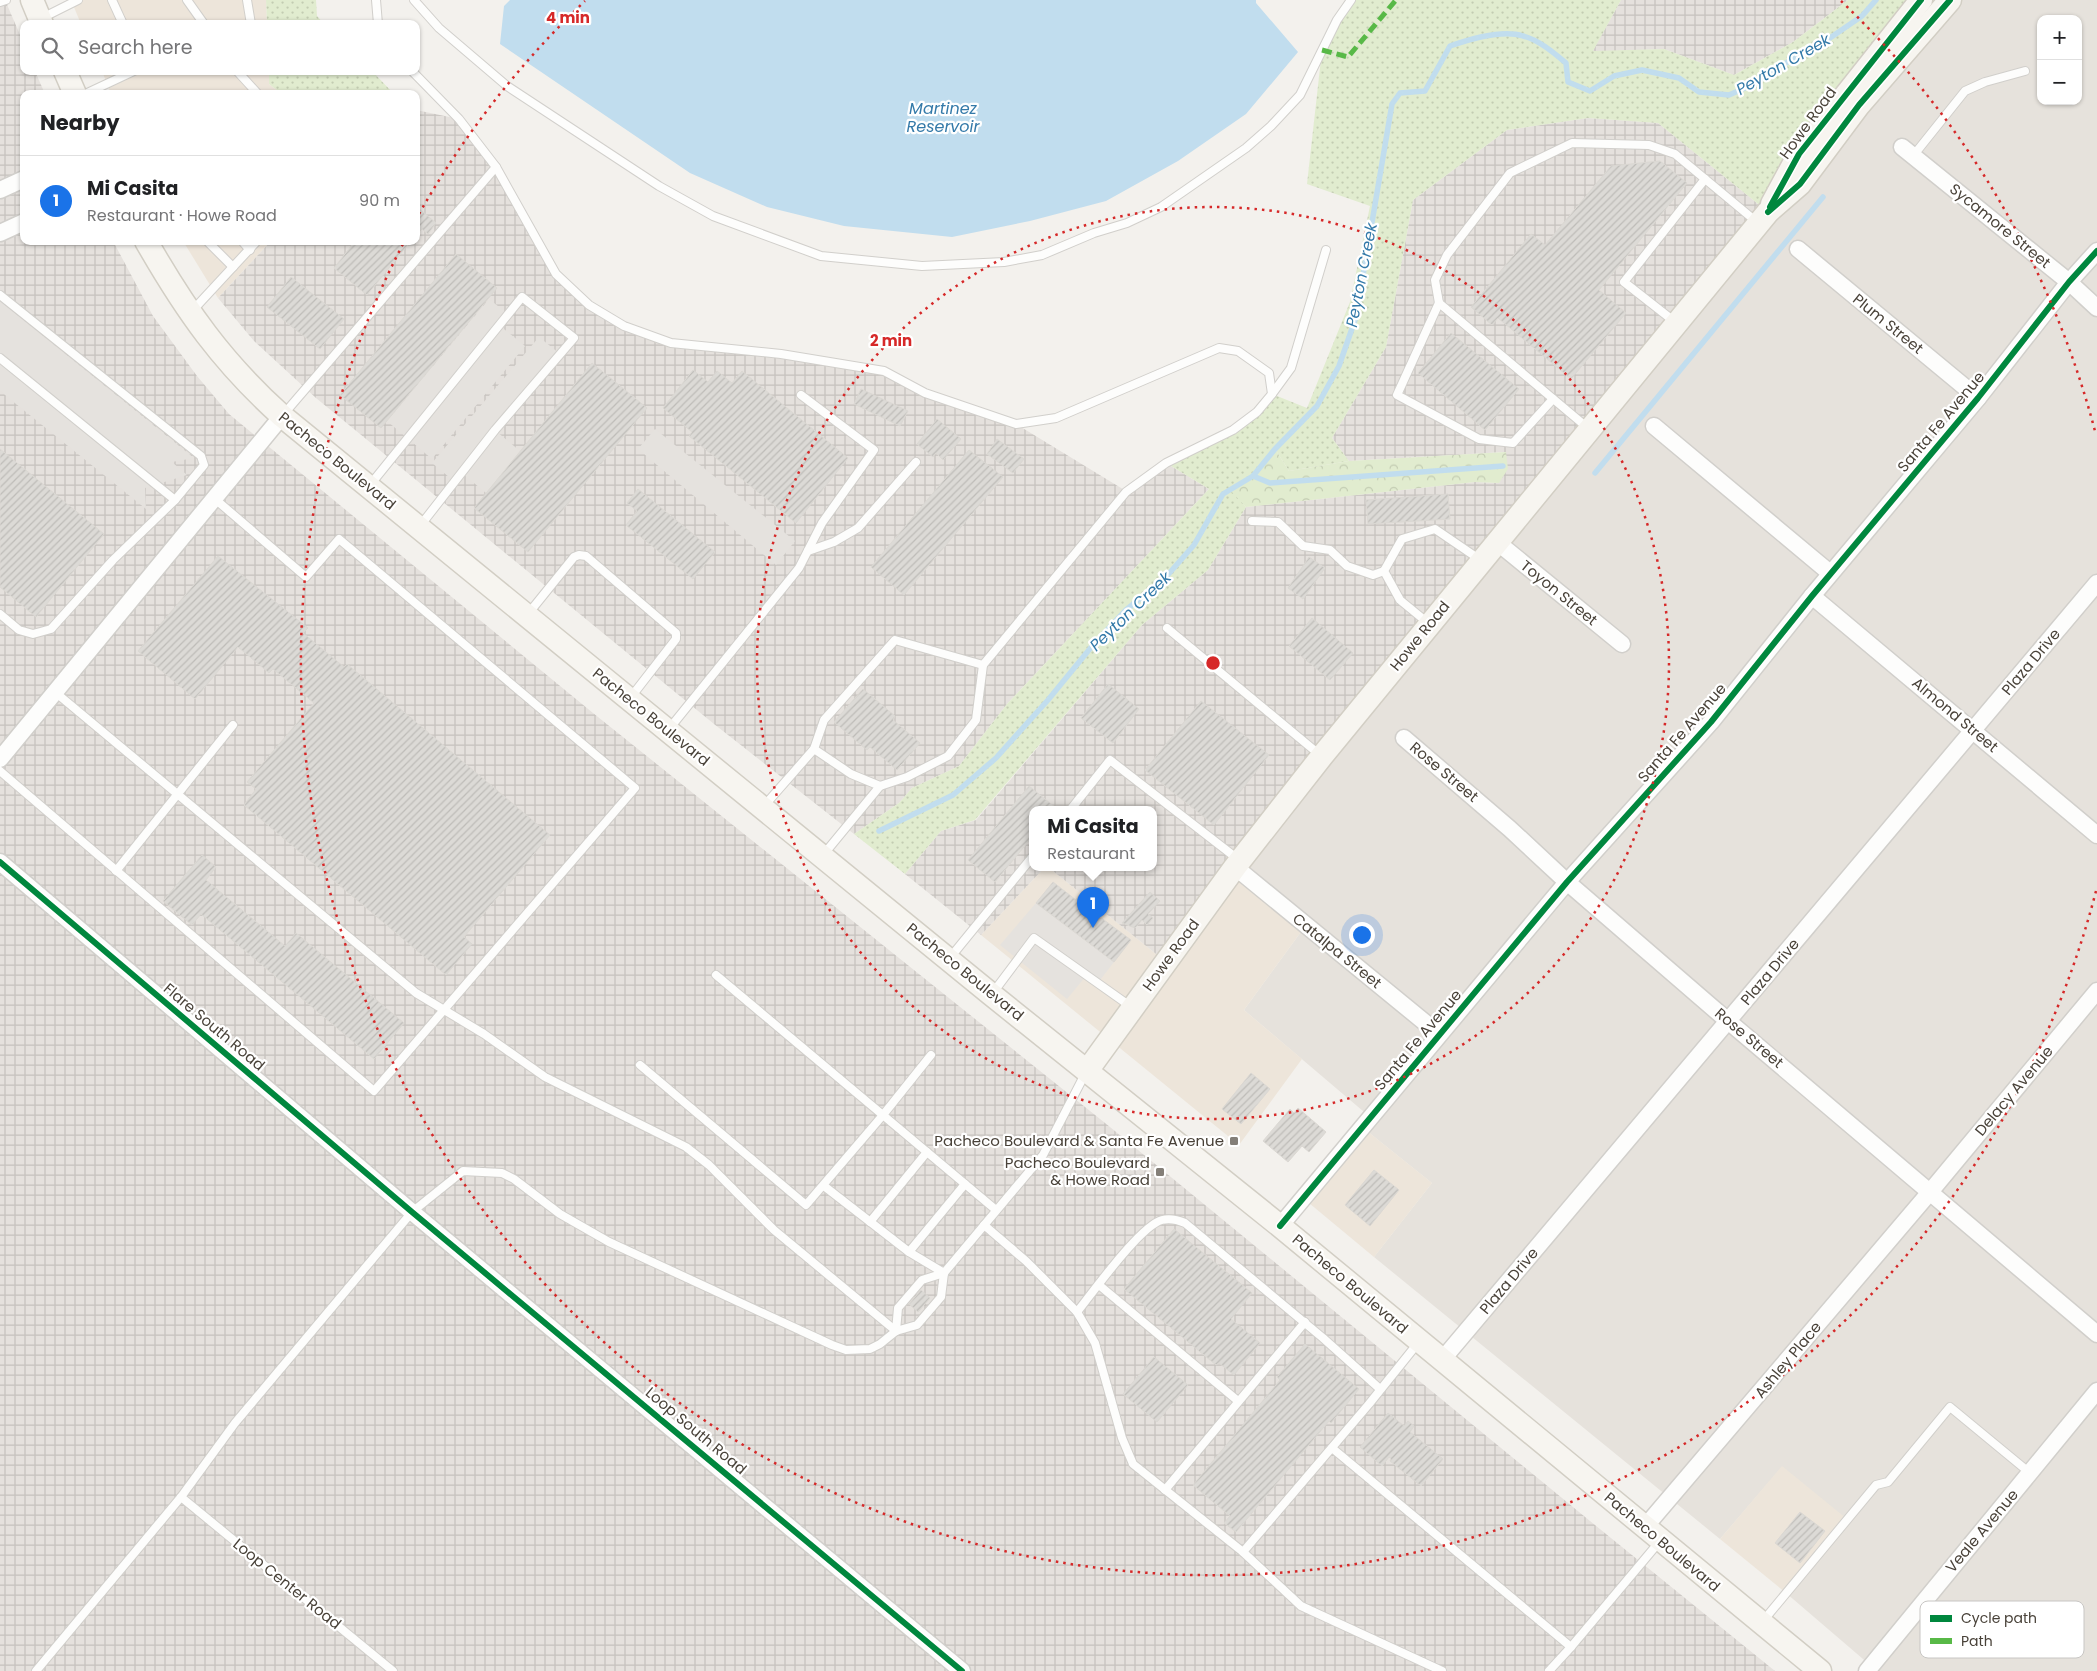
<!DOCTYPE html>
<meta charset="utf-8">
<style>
body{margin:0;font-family:Poppins,sans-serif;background:#f6f6f6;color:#202124}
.controls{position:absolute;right:15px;top:15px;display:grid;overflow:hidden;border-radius:10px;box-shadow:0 1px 4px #0004}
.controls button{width:45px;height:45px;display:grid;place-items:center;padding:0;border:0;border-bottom:1px solid #e0e0e0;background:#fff;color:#202124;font:25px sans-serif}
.you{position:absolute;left:1361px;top:934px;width:18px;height:18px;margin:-12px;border:4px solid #fff;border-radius:50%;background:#1a73e8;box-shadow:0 0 0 8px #1a73e833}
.badge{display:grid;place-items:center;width:32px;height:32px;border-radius:50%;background:#1a73e8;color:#fff;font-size:16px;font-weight:700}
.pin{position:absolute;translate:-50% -41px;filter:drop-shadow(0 1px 2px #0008)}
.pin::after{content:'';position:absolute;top:26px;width:18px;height:15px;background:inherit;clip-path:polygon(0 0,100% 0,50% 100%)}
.popup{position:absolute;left:1029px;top:806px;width:128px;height:65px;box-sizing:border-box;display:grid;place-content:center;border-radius:10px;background:#fff;filter:drop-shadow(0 1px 4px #0005);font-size:16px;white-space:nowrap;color:#757577}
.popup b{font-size:19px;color:#202124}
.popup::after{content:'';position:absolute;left:50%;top:100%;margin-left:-10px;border:10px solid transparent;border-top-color:#fff}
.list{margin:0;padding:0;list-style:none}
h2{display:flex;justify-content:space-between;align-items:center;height:65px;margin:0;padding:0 20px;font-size:21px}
h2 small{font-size:16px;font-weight:400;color:#757577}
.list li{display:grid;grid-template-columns:32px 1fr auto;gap:15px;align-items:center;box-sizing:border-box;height:90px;padding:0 20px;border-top:1px solid #e0e0e0}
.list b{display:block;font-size:19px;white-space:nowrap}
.list p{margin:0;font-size:16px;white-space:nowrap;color:#757577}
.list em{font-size:16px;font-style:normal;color:#757577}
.icon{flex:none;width:28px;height:28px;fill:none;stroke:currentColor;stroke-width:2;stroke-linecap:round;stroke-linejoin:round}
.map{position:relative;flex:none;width:2097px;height:1671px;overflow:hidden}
.search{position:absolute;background:#fff;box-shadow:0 1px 4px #0004;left:20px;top:20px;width:400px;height:55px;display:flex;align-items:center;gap:12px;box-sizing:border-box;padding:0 18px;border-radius:10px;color:#757577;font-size:19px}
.panel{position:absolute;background:#fff;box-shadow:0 1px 4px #0004;left:20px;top:90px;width:400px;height:155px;border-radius:10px}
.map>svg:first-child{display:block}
</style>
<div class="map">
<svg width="2097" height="1671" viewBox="0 0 2097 1671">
<defs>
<pattern id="industrial-grid" width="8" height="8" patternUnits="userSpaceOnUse" patternTransform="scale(1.25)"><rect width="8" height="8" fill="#e5e1dd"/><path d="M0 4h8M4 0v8" fill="none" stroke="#c6c2be"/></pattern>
<pattern id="grass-dots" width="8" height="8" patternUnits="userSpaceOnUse" patternTransform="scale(1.25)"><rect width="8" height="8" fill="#e1eccf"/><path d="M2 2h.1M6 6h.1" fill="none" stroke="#c3ccb2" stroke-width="1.8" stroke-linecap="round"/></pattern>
<pattern id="forest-crowns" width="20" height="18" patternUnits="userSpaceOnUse" patternTransform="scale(1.25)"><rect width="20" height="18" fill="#e1eccf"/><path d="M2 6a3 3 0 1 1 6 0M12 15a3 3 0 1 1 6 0" fill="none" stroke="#c3ccb2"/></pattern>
<pattern id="building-hatch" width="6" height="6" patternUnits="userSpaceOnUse" patternTransform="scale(1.25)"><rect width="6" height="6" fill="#dcdad6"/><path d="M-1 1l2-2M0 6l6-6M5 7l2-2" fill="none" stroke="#bebcb8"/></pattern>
</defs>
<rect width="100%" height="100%" fill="#f3f1ed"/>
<path fill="#e6e2dc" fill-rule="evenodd" d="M1950 0H2097V1671H1877L1786 1593 1782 1467 1720 1539 1374 1257 1432 1183 1362 1127 1370 1117 1244 1010 1306 925 1235 867ZM2041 19H2078V101H2041Z"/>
<g fill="#ede5da">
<polygon points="71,0 266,0 267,24 81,24"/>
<polygon points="102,71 269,71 269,84 282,94 111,94"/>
<polygon points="183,241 271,241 218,298"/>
<polygon points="1045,867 1048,867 1166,962 1235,867 1306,925 1244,1010 1302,1059 1239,1145 981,935"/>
<polygon points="1362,1127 1432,1183 1374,1257 1303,1198"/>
<polygon points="1782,1466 1847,1519 1786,1593 1720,1539"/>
</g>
<g fill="url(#industrial-grid)">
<polygon points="0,0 5,0 24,44 24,71 35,71 45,94 24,94 24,241 113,241 153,316 197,376 229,414 593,713 1110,1127 1590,1521 1775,1671 0,1671"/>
<polygon points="1621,0 1848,0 1793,42 1734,75 1664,49 1592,52"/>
<polygon points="416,110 459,119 496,167 556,274 589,305 624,326 671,343 884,371 925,393 1016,424 1126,491 1166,463 1209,489 1007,704 959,766 912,788 899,803 854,834 714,724 316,398 254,341 218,298 271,241 416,241"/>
<polygon points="1588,118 1658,123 1768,212 1166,962 1048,867 1153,867 1153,809 1033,809 1033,867 1045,867 981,935 905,874 941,831 976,820 1142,625 1208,570 1246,507 1475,482 1499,483 1505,452 1349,461 1332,438 1386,347 1413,200 1507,130"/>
</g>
<g fill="url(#grass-dots)">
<polygon points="266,0 316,0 317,16 324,24 267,24"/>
<polygon points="1351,0 1621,0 1593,51 1664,49 1734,75 1793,42 1848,0 1921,0 1768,212 1658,123 1588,118 1507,130 1413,200 1386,347 1332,438 1349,461 1289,471 1275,449 1253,476 1231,489 1246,507 1208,570 1142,625 975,820 941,831 905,874 854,834 899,803 912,788 959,766 1007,704 1209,489 1166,463 1233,430 1272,394 1307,408 1350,302 1370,206 1307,184 1322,50"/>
<polygon points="269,71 372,71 394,94 282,94 269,84"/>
</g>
<polygon fill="url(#forest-crowns)" points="1275,449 1289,471 1349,461 1506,452 1508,469 1499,483 1475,482 1246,507 1230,490 1253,476"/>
<g fill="#e5e2de">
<polygon points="489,299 508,314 499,325 525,346 432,459 387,421"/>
<polygon points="0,301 194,458 172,462 187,475 145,488 146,509 0,391"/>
<polygon points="539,337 560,354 496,431 521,452 486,493 462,473 455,482 432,463"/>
<polygon points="655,429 795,541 776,565 638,449"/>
<polygon points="1036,903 1114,962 1097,984 1086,976 1067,999 1000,945"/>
</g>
<polygon fill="#c1ddee" points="510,0 1256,0 1256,3 1298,52 1246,114 1178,161 1106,201 1030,221 952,237 844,226 767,207 690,173 500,44 504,6"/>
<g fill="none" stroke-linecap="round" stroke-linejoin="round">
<g stroke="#c1ddee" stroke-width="5.5">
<polyline points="1595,473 1823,197"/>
<polyline points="1253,476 1270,483 1503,466"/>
<path d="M879 831 953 795 996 758 1048 700 1093 645 1126 610 1165 578 1194 545 1223 494 1253 476 1275 449 1317 406 1339 366 1356 317 1392 104 1400 93 1425 91 1450 46C1470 39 1502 29 1523 36 1539 40 1554 53 1566 63L1568 82 1590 91 1614 76 1642 70 1679 78 1699 92 1729 95 1754 84 1795 57 1827 40 1862 16 1876 0"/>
</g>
</g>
<g fill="url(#building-hatch)" stroke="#dbd8d3">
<polygon points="1660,161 1687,183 1599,290 1626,313 1571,379 1498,318 1492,325 1471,307 1531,234 1545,245 1611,166"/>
<polygon points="416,206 436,223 428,234 422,229 416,235"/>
<polygon points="355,241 411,241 367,295 334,268"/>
<polygon points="456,254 497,288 381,428 340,395"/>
<polygon points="291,277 344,319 320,349 267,307"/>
<polygon points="1451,333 1519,389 1485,430 1418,373"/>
<polygon points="592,363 647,408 528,552 474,508"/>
<polygon points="693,370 708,382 717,371 732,383 742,371 848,458 796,523 689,436 692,432 663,408"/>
<polygon points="861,389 908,411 900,426 854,404"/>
<polygon points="937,419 961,439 943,460 936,453 933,457 917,444"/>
<polygon points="997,439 1024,459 1013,473 987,454"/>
<polygon points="0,449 104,534 36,617 0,587"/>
<polygon points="969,450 1003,477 904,595 871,567"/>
<polygon points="638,489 715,552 693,579 626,525 637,511 627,503"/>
<polygon points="1448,494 1450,519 1368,524 1366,500"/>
<polygon points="218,556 308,628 303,633 344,667 347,664 550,835 464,937 472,944 446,975 244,805 256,789 247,782 314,703 273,669 269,673 238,647 195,699 138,651"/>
<polygon points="1309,557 1325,568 1303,599 1288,588"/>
<polygon points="1312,618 1353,653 1330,680 1289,646"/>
<polygon points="1108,684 1139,709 1113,743 1081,718"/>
<polygon points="863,689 895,716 893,720 920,743 897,770 870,747 867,750 834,722"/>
<polygon points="1201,701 1269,755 1214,825 1145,770"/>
<polygon points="1029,786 1056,808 1033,809 1033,836 995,882 968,860"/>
<polygon points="202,855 216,867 206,880 285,946 296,933 404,1023 374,1059 201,914 192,925 163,901"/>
<polygon points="1053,882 1076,900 1079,895 1103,913 1100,917 1131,940 1114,962 1036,903"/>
<polygon points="1150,892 1160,901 1148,914 1153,918 1147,925 1142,920 1135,928 1122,923"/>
<polygon points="1251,1073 1270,1089 1241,1124 1222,1109"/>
<polygon points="1298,1108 1326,1132 1309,1152 1302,1146 1288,1162 1263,1141 1290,1109 1294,1113"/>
<polygon points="1374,1170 1399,1190 1370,1226 1345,1205"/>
<polygon points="1174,1229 1252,1293 1231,1319 1260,1343 1234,1375 1219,1363 1216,1365 1124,1289"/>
<polygon points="921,1290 930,1298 918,1312 909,1304"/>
<polygon points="1305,1344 1359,1389 1331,1423 1329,1421 1236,1532 1224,1523 1230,1516 1193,1485 1280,1380 1277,1377"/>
<polygon points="1154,1357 1188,1385 1157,1422 1123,1394"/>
<polygon points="1388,1413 1404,1426 1408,1421 1414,1426 1410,1432 1443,1459 1421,1486 1390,1461 1391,1459 1389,1457 1382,1466 1360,1447"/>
<polygon points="1800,1512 1825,1531 1800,1563 1775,1543"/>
</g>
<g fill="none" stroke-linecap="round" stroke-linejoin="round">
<defs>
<g id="lane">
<polyline points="112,0 123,24"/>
<polyline points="187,0 204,24"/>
<polyline points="247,0 251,24"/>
<polyline points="376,0 378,24"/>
<polyline points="414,0 439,28 507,86 659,186 713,216 821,256 922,266 1004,262 1042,255 1094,233 1127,223 1161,207 1246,148 1271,126 1300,95 1337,20 1351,0"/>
<polyline points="0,2 6,0"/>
<polyline points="42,18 78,0"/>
<polyline points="237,71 258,94"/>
<polyline points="412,71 459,119 496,167 556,274 589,305 624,326 671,343 781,354 884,371 925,393 1016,424 1056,418 1219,348 1238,351 1269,373 1272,394 1257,412 1233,430 1166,463 1126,492 983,665 976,720 948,756 907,777 880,786 824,854"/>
<polyline points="85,94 134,71"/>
<polyline points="1913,156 1965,91 1985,82 2025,71"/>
<polyline points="207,241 233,267"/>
<polyline points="242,241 250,250"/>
<polyline points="0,295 201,456 204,465 175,500 113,560 51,629 33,634 19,630 0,614"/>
<polyline points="1439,303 1397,395 1479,439 1513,443 1553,399"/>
<polyline points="193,310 257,241"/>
<polyline points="1675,322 1624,282 1705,179"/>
<polyline points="0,358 175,500"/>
<polyline points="1272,394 1291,368 1326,250"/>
<polyline points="283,415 496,167"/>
<polyline points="1589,429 1439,303 1435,280 1447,255 1510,173 1572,143 1649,145 1675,154 1758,223"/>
<polyline points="370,485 522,297 574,338 495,430 420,526"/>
<polyline points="1252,521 1278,522 1303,546 1330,550 1347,566 1373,575 1384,571"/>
<polyline points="808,551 834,542 858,528 916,462"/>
<polyline points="528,614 574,557 579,555 586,556 676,633 676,639 631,697"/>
<polyline points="1428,623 1400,600 1384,571 1402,539 1435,529 1479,559"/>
<polyline points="1167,628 1320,755"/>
<polyline points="55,692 416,993 484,1034 545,1077 686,1147 709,1165 774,1230 896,1331"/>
<polyline points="669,729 799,568 822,523 874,450 801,395"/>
<polyline points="814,749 851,774 880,786"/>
<polyline points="0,771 374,1091 635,788 339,539 306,577 215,499"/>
<polyline points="764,806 814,749 824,720 895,640 983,665"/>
<polyline points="1071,809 1110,760 1239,860"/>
<polyline points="116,871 233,725"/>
<polyline points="949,959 1033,856"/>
<polyline points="716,975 996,1210"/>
<polyline points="992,994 1034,938 1130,1006"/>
<polyline points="640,1065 806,1205 883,1115 931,1055"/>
<polyline points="824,1186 909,1252 944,1273"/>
<polyline points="870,1222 927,1152"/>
<polyline points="984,1225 1026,1261 1077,1312 1095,1343 1122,1438 1133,1464 1243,1552 1369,1404 1418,1343"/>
<polyline points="909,1252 965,1184"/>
<polyline points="1099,1285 1238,1401"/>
<path d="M1077 1312C1094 1291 1140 1226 1162 1220 1170 1218 1178 1220 1185 1223L1323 1338 1380 1389"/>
<polyline points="896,1331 898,1308 922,1280 944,1273"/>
<polyline points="1332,1448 1571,1647 1660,1541"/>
<polyline points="1165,1490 1305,1322"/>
<polyline points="181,1497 393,1671"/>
<polyline points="1243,1552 1301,1606 1442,1671"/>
<polyline points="1763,1621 1876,1485 1888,1482 1950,1407 2030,1473"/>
<polyline points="36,1671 181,1497 235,1423 412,1212 463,1171 502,1173 514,1179 560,1214 609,1242 832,1345 846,1350 870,1349 880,1344 896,1331 917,1325 941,1297 944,1273 1043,1155 1085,1074"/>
<polyline points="1549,1671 1571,1647"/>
</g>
<g id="street">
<polyline points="1902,147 2069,282 2097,308"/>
<polyline points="0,190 24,179"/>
<polyline points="0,233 24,222"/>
<polyline points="1798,249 1978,398"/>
<polyline points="1654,426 1830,573"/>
<polyline points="1497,542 1622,644"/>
<polyline points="1812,596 2097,835"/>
<polyline points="1404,738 1510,829 1567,882 1728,1021 2097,1334"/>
<polyline points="0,759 282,416"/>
<polyline points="0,862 412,1212 962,1671"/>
<polyline points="1235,867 1439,1034"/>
<polyline points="1280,1226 1567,882 1711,722 1812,596 1978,398 2069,282 2097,251"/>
<polyline points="1442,1360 2097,583"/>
<polyline points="1645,1527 1930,1192 2097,991"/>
<polyline points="1867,1671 2097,1391"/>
</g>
<g id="secondary">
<polyline points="32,0 42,24"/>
<polyline points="65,71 75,94"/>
<polyline points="1772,204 1799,154 1921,0"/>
<path d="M146 241C186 311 222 362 282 416L992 995 1280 1226 1820 1671"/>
<polyline points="1087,1071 1235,867 1322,756 1768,212 1800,184 1859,105 1950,0"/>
</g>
</defs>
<use href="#lane" stroke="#d1cfcb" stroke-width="10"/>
<use href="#street" stroke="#d1cfcb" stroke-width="19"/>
<use href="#secondary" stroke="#d2cec4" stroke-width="25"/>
<use href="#lane" stroke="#fdfdfc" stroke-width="8"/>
<use href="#street" stroke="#fdfdfc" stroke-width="16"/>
<use href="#secondary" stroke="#f7f5f0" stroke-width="22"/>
<polyline stroke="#58b947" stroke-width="5" stroke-dasharray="10 5" stroke-linecap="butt" points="1322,50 1348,57 1396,0"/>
<defs>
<g id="cycleway">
<polyline points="1770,207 1799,154 1921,0"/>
<polyline points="1768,212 1800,184 1859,105 1950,0"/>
<polyline points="0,862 412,1212 962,1671"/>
<polyline points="1280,1226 1567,882 1711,722 1812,596 1978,398 2069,282 2097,251"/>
</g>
</defs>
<use href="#cycleway" stroke="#fff" stroke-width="9"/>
<use href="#cycleway" stroke="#00873e" stroke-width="6"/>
</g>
<g fill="none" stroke="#d62828" stroke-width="2.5" stroke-dasharray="2.5 5">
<circle cx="1213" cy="663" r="456"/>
<path d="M2096 891A912 912 0 1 1 404 242M419 214A912 912 0 0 1 585 1M1841 1A912 912 0 0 1 2096 435"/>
</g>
<g fill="#847f78" stroke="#fff" stroke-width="2">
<rect x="1229" y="1136" width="10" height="10" rx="2.5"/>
<rect x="1155" y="1167" width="10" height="10" rx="2.5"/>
</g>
<g text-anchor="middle" stroke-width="4.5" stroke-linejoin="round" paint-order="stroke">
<g font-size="15" fill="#494239" stroke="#fff">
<text transform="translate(1808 123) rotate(-54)" y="5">Howe Road</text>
<text transform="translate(2000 226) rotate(39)" y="5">Sycamore Street</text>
<text transform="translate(1888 324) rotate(39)" y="5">Plum Street</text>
<text transform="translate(1941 422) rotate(-50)" y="5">Santa Fe Avenue</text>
<text transform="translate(337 461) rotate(39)" y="5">Pacheco Boulevard</text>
<text transform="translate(1559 593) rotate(39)" y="5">Toyon Street</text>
<text transform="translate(1420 636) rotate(-51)" y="5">Howe Road</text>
<text transform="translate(2031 662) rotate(-50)" y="5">Plaza Drive</text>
<text transform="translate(1955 715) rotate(40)" y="5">Almond Street</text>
<text transform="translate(651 717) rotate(39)" y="5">Pacheco Boulevard</text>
<text transform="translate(1682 733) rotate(-49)" y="5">Santa Fe Avenue</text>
<text transform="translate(1444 772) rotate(40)" y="5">Rose Street</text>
<text transform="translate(1337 951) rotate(39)" y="5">Catalpa Street</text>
<text transform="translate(1171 955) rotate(-54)" y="5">Howe Road</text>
<text transform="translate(965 972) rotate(39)" y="5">Pacheco Boulevard</text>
<text transform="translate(1770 972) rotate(-50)" y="5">Plaza Drive</text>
<text transform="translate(214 1027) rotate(40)" y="5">Flare South Road</text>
<text transform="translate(1749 1038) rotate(40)" y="5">Rose Street</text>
<text transform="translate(1418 1040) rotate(-50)" y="5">Santa Fe Avenue</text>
<text transform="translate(2014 1091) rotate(-50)" y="5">Delacy Avenue</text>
<text transform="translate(1509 1281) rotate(-50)" y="5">Plaza Drive</text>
<text transform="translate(1350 1284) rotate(40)" y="5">Pacheco Boulevard</text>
<text transform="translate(1788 1360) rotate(-50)" y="5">Ashley Place</text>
<text transform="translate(696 1431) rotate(40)" y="5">Loop South Road</text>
<text transform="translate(1982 1531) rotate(-50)" y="5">Veale Avenue</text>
<text transform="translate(1662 1542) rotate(40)" y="5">Pacheco Boulevard</text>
<text transform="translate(287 1584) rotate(39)" y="5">Loop Center Road</text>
</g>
<g font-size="15" fill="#494239" stroke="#fff" text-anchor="end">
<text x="1224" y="1146">Pacheco Boulevard &amp; Santa Fe Avenue</text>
<text x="1150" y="1168">Pacheco Boulevard<tspan x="1150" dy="17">&amp; Howe Road</tspan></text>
</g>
<g font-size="16" font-style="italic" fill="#347aa9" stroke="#fff">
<text transform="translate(1783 64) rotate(-30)" y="6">Peyton Creek</text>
<text x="943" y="114">Martinez<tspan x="943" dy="18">Reservoir</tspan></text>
<text transform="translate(1361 275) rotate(-79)" y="6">Peyton Creek</text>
<text transform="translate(1130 611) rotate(-44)" y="6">Peyton Creek</text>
</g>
</g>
<rect x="1920" y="1601" width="164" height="57" rx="8" fill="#fff" stroke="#c8c6c4" stroke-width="1"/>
<rect x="1930" y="1615" width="22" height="7" fill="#00873e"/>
<rect x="1930" y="1638" width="22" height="6" fill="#58b947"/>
<g font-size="14" fill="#494239">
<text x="1961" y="1623">Cycle path</text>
<text x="1961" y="1646">Path</text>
</g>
<circle cx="1213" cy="663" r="8" fill="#d62828" stroke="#fff" stroke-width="2.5"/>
<g font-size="15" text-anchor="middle" font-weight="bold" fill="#d62828" stroke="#fff" stroke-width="4.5" stroke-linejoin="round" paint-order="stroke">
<text x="568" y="23">4 min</text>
<text x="891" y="346">2 min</text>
</g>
</svg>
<div class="controls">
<button>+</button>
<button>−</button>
</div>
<div class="you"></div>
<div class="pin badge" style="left:1093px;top:928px">1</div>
<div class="popup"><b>Mi Casita</b>Restaurant</div>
<div class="search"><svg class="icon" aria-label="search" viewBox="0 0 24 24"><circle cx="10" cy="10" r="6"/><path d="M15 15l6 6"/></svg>Search here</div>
<section class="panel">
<h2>Nearby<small></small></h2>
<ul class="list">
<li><span class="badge">1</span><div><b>Mi Casita</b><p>Restaurant · Howe Road</p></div><em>90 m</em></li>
</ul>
</section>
</div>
